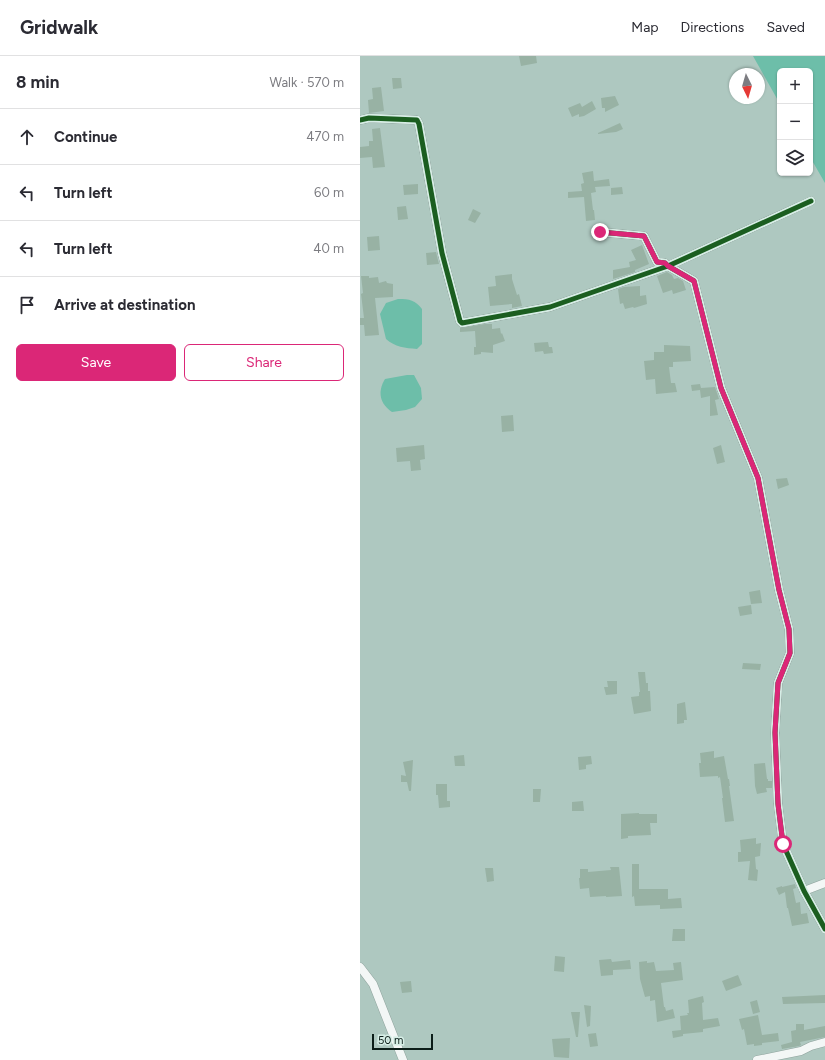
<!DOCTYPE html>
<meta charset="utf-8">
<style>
body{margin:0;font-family:Figtree,sans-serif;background:#f7f7f7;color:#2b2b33}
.controls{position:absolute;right:12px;top:12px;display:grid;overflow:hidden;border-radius:6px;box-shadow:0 1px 3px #0004}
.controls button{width:36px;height:36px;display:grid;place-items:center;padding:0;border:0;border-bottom:1px solid #e1e1e2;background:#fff;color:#2b2b33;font:20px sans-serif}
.compass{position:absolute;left:369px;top:12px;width:36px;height:36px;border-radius:50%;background:#fff;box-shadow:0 1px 3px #0004;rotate:175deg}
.scale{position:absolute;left:12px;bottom:10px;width:61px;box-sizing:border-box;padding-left:4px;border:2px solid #0c1e19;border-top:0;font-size:11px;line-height:14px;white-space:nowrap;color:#0c1e19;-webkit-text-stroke:3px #d6eee6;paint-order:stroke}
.stop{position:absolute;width:12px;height:12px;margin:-9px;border:3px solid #db2777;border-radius:50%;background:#fff}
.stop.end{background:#db2777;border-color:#fff;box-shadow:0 1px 4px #0008}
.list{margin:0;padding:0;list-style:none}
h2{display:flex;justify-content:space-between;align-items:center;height:52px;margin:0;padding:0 16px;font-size:17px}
h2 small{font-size:13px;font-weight:400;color:#7c7c81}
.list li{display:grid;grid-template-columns:26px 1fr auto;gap:12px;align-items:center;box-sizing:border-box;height:56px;padding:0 16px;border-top:1px solid #e1e1e2}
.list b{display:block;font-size:15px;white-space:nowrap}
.list em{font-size:13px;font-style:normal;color:#7c7c81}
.actions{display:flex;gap:8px;padding:12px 16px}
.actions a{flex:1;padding:9px 0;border:1px solid #db2777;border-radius:6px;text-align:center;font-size:14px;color:#db2777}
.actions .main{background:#db2777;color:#fff}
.icon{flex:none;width:22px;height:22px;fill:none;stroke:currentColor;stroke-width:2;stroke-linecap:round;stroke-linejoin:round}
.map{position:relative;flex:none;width:465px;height:1004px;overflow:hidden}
header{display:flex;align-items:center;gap:24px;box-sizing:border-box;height:56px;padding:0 20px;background:#fff;border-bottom:1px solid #e1e1e2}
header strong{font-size:19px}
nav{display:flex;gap:22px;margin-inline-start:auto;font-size:14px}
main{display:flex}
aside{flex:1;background:#fff}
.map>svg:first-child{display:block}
</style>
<header>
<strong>Gridwalk</strong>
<nav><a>Map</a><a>Directions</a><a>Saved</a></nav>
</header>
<main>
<aside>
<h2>8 min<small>Walk · 570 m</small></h2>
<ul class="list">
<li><svg class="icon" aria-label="ahead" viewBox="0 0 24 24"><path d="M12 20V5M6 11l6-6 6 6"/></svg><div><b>Continue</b></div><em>470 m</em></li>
<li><svg class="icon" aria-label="left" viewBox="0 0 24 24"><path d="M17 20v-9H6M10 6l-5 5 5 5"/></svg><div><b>Turn left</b></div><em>60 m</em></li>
<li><svg class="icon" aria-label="left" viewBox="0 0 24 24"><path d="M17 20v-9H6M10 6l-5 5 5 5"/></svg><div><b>Turn left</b></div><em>40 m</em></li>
<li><svg class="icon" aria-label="arrive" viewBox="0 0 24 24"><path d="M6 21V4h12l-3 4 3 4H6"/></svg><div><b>Arrive at destination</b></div></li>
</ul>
<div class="actions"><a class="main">Save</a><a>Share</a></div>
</aside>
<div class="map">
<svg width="465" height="1004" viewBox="0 0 465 1004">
<rect width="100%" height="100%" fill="#aec8c0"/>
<g fill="#6dbea9">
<polygon points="393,0 465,0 465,127 450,101 450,15 420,15 420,48"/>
<path d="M38 243C50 243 55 244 62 253V288L57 293C45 292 35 291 26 283L20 258 26 247Z"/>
<path d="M47 319H54L61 332 62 343 55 351 46 354 32 356C20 348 17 336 25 323Z"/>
</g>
<g fill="#98b2a4">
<polygon points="159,0 176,0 177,7 161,10"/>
<polygon points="32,22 41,22 42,32 33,33"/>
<polygon points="21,31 24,55 9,57 8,44 13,43 12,32"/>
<polygon points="255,40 259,49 245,56 245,52 242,52 241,42"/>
<polygon points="232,45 236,53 224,60 219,61 219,58 212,61 208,52 220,47 222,51"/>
<polygon points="260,67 263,73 256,76 238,78 238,77"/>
<polygon points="20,72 25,111 13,112 12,101 0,102 0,91 9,90 9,85 13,85 12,73"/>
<polygon points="233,115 234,125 249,123 250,130 235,131 236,136 231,137 233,154 234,154 235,164 226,165 224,141 208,142 208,136 222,135 221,128 224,127 222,117"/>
<polygon points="58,128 58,138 44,139 43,129"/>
<polygon points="262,131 263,138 251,139 251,132"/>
<polygon points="46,150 48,163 38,164 37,151"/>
<polygon points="113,153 121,157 115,167 108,164"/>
<polygon points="19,180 20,194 8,195 7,181"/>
<polygon points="282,189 289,208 275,214 275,216 253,223 253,214 270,211 269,206 276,204 271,194"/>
<polygon points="76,196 79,208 67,209 66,197"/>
<polygon points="307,216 312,219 314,223 318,222 323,225 326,234 313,238 312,234 303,237 297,220"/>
<polygon points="152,218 152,223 157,239 159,238 162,250 152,252 152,248 130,250 128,231 136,230 135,220"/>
<polygon points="1,220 9,220 9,222 18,221 19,227 26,225 27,227 33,228 33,241 15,242 19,279 5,280 4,269 0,269 0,262 4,262 1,238 3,237"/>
<polygon points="280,230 280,240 286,239 287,248 274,252 273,251 265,253 263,247 260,248 258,233 264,231"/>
<polygon points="125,268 132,268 132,273 140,272 141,278 142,277 145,285 133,289 133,297 121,296 121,298 114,299 114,291 116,291 115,275 100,276 100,272"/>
<polygon points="188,286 189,291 192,291 193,297 184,298 183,295 175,296 174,287"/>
<polygon points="304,289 330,290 331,305 313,306 313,311 309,311 311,327 315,327 317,336 296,338 295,323 286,324 284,305 294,304 294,296 304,296"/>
<polygon points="340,328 341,332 355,331 359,343 355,344 358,359 350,360 350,340 341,342 340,334 332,335 331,329"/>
<polygon points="153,359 154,375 142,376 141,360"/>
<polygon points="64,389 65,403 60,404 61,414 51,415 50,405 37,406 36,392"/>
<polygon points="361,389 365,406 357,408 353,392"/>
<polygon points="427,422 429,429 418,433 416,423"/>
<polygon points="400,534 402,547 391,548 389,536"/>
<polygon points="391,549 392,558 380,560 378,551"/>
<polygon points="383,607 401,608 400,614 382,613"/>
<polygon points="278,616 285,616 286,627 288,627 288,635 290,635 291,655 274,658 271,641 279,640 279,636 280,636"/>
<polygon points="247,625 257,625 257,638 246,639 244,631 248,631"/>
<polygon points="325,646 327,664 324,664 324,667 317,668 317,648"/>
<polygon points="354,695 354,702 364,700 368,723 369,723 370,730 369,730 374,765 365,766 362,742 363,742 360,721 358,722 358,720 340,721 339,707 341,707 340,697"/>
<polygon points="104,699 105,710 95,710 94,700"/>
<polygon points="231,700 232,708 226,709 226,713 219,714 218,701"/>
<polygon points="53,704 51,735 49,735 47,726 41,726 41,719 46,720 43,706"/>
<polygon points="405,707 407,723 408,723 408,725 412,725 412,732 406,732 407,736 397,738 395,730 394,708"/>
<polygon points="76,728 87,728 87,745 90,745 90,751 79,752 78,739 76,739"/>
<polygon points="173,733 181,733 180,746 173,746"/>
<polygon points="223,745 224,755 212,755 212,746"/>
<polygon points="279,757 279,758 297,758 297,767 290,767 291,779 268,780 268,782 261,783 261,758"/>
<polygon points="396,782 396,788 401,787 400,800 395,801 396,813 398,814 397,825 388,824 390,805 378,806 378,796 381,796 380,784"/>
<polygon points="272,808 279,808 279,833 308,833 308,843 321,842 322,852 300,853 300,849 275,850 274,840 272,841"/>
<polygon points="250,811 259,811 262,840 246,841 246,840 230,841 229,832 220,833 219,822 220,822 220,813 228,813 228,816 251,814"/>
<polygon points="125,812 133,812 134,825 127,826"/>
<polygon points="435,828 436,832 433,833 436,847 440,846 441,858 447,857 449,867 432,870 428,852 427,852 425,836 419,839 416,832 422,830 422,831"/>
<polygon points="313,873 325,873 325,885 312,885"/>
<polygon points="195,900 205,901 204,916 194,915"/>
<polygon points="251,903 252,906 270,904 271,913 253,914 253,919 241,920 239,904"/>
<polygon points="287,905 287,907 294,906 296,915 314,914 313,907 321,906 323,924 301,927 304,951 305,951 306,955 313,953 315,962 297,966 295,944 290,945 290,940 285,941 280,923 279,906"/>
<polygon points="378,919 382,929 366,935 362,925"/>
<polygon points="51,925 52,936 42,937 40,926"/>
<polygon points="465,939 465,947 423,948 422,941"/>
<polygon points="343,940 344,946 342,947 343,964 358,962 360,970 343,973 343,976 323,978 323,980 313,982 312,975 321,974 320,960 328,959 327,957 329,957 328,944"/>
<polygon points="397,944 400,956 393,958 390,946"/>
<polygon points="224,949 231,950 230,970 227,971"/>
<polygon points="211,956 220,956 218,981 216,981"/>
<polygon points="398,959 402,979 418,977 419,985 402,987 402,989 394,990 394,988 387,989 384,973 382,974 379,963"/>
<polygon points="436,968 444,968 444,974 465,970 465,981 440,986 441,989 439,990 422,993 421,989 432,986 431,975 436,974"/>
<polygon points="236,977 238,990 230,991 228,978"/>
<polygon points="210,982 209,1002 194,1001 192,983"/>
</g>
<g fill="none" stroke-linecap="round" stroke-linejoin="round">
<defs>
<g id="street">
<polyline points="0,64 9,62 57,64 59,68 82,197 100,265 102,267 190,251 308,210 451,145"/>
<polyline points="240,176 284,180 297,206 305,207 308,210 334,225 361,332 398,422 419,534 429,573 430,597 418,627 415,677 418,748 423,788 444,835 465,873"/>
<polyline points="444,835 465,827"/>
<polyline points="0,911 13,928 43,1004"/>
<polyline points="397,1004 441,995 451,990 465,986"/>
</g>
</defs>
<use href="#street" stroke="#8fa39d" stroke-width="9"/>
<use href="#street" stroke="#f3f7f6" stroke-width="8"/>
<defs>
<g id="cycleway">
<polyline points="0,64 9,62 57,64 59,68 82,197 100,265 102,267 190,251 308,210 451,145"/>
<polyline points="240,176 284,180 297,206 305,207 308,210 334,225 361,332 398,422 419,534 429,573 430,597 418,627 415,677 418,748 423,788 444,835 465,873"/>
</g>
</defs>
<use href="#cycleway" stroke="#d6eee6" stroke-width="8"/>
<use href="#cycleway" stroke="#1b5e20" stroke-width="5"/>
</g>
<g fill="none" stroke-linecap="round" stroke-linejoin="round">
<polyline stroke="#db2777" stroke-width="5" points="240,176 284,180 297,206 305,207 308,210 334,225 361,332 398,422 419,534 429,573 430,597 418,627 415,676 418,748 423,788"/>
</g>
</svg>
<div class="controls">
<button>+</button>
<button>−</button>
<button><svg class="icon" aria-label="layers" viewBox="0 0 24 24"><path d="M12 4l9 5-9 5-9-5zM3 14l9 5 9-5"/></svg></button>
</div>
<svg class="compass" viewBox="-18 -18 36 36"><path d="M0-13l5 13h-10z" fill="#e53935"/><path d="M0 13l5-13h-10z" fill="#7c7c81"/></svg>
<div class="scale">50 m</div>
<div class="stop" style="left:423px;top:788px"></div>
<div class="stop end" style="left:240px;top:176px"></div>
</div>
</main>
